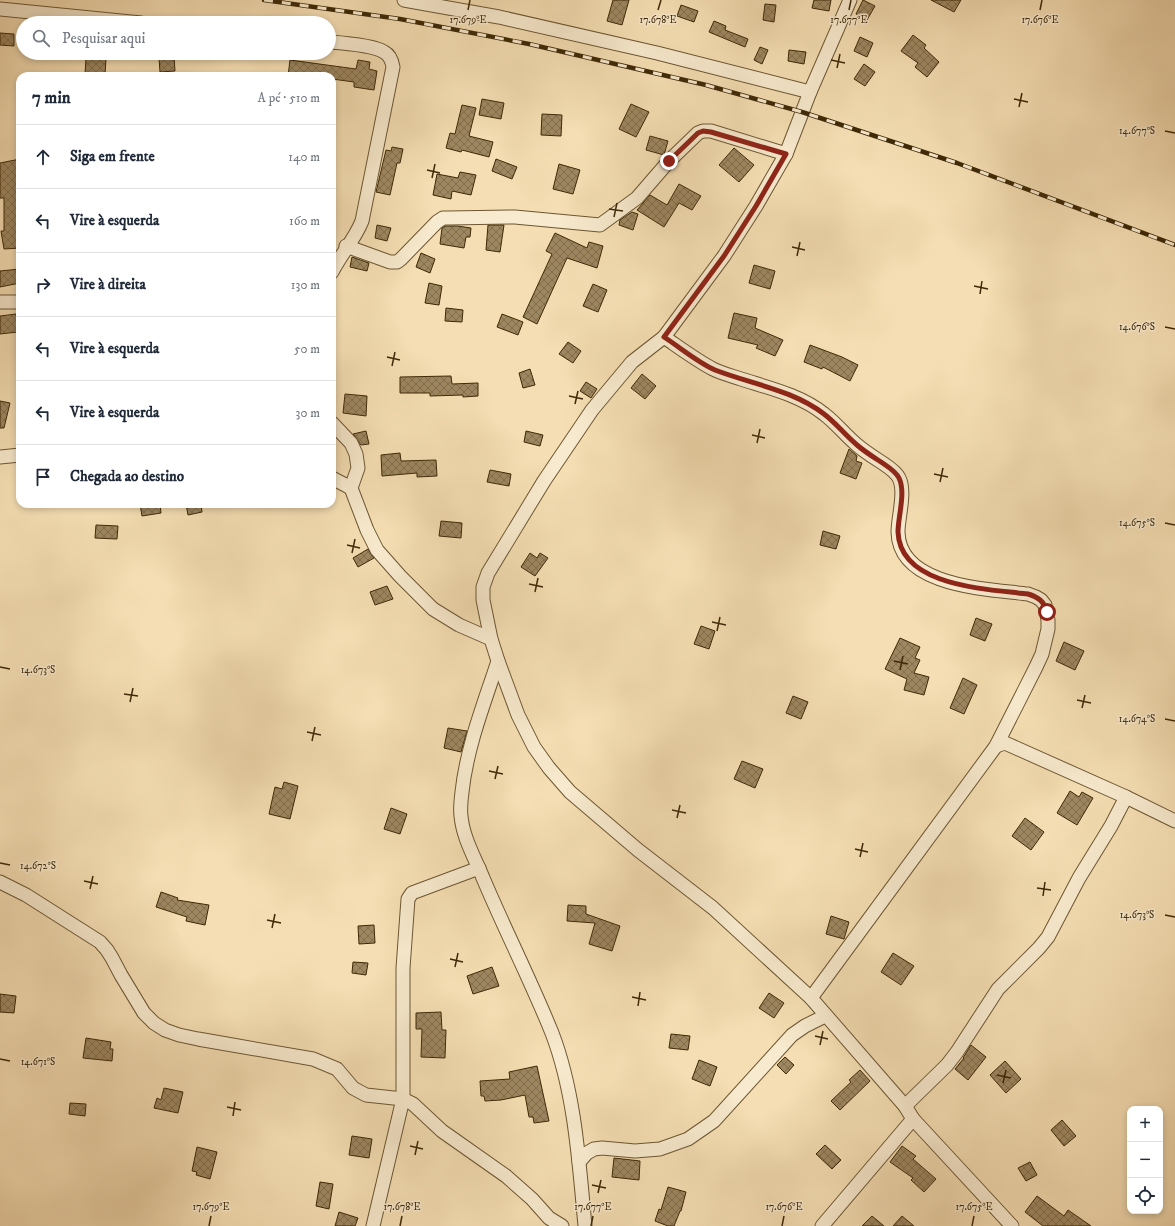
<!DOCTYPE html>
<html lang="pt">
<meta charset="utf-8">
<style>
body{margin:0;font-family:"IM FELL DW Pica",serif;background:#f2f2f3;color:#1f2937}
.controls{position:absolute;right:12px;bottom:12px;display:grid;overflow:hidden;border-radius:8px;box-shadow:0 2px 6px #0003}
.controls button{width:36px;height:36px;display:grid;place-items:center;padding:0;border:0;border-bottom:1px solid #e0e1e3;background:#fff;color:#1f2937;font:20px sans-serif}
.stop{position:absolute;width:12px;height:12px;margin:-9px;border:3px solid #8f2418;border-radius:50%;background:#fff}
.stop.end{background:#8f2418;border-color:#fff;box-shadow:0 1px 4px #0008}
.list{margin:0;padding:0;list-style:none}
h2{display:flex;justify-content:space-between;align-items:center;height:52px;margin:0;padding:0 16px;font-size:17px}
h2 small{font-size:13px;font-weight:400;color:#747a83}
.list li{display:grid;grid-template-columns:26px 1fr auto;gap:12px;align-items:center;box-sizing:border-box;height:64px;padding:0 16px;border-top:1px solid #e0e1e3}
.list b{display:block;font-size:15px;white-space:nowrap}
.list em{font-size:13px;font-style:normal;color:#747a83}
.icon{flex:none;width:22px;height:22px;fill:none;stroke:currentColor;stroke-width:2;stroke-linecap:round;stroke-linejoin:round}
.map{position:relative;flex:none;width:1175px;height:1226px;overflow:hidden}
.search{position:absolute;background:#fff;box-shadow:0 2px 6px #0003;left:16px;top:16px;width:320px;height:44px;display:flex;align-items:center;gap:10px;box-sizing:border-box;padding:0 14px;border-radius:22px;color:#747a83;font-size:15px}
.panel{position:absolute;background:#fff;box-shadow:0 2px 6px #0003;left:16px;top:72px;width:320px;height:436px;border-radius:12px}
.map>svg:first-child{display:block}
</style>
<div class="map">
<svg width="1175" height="1226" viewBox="0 0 1175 1226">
<defs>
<pattern id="building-cross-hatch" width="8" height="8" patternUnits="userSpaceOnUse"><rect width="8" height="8" fill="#9d8760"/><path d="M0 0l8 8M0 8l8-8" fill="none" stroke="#816e4d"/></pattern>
</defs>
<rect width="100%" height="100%" fill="#f5deb3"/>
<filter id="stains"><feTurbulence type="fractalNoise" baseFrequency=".005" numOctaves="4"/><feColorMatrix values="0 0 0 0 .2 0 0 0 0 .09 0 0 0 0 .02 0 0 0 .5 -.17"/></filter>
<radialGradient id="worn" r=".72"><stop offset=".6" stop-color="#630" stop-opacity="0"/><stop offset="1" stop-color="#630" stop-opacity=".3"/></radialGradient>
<g fill="url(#building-cross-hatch)" stroke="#3e2907">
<polygon points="613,0 629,0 622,25 607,21"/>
<polygon points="814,0 831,0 829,11 812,8"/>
<polygon points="863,0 875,6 867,20 856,14"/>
<polygon points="931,0 961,0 954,12"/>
<polygon points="765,4 776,5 774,22 763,20"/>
<polygon points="681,5 698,11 694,22 677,16"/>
<polygon points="714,21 726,26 725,30 748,39 745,47 709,32"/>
<polygon points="0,33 14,34 14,46 0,45"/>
<polygon points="913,35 926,45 924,48 939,62 927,77 915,67 918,63 901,51"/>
<polygon points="860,37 873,43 867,57 854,51"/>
<polygon points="760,47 768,50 762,64 754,60"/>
<polygon points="789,50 806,52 804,64 788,61"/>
<polygon points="174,57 175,71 160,72 159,58"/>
<polygon points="86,58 106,58 105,75 85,74"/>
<polygon points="290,60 356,69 358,60 370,62 369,69 377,71 374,90 354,87 354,82 332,79 332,76 288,76"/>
<polygon points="864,64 875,72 865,86 854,79"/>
<polygon points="482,99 504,103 501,119 479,115"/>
<polygon points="631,104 649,112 636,137 619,129"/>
<polygon points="462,105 476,108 469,136 493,142 489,157 462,150 461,152 446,148 450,133 455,134"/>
<polygon points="542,114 562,115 561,136 541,135"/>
<polygon points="650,136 668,141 664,155 646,150"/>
<polygon points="392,147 403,149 400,163 397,163 390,195 376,192 386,150 391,151"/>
<polygon points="734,148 754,165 739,182 719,165"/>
<polygon points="20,159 20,248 4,249 1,231 4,231 4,198 0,198 0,163"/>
<polygon points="496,159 517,167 512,179 492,171"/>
<polygon points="559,164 580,170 573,194 553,189"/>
<polygon points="460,172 476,175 471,195 452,191 451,199 433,195 437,174 458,178"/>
<polygon points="679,184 701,196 692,210 679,203 664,227 637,210 650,195 667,205"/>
<polygon points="632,212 638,214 633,230 619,225 620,220"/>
<polygon points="377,225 391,228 387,241 375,238"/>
<polygon points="488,225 504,225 500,252 486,250"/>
<polygon points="445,226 458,226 471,228 470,237 466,237 464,248 440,244 442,228"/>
<polygon points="555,233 587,248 589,242 603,246 597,268 567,258 537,324 523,317 552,254 546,251"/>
<polygon points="421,253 435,259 430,273 416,267"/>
<polygon points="352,257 369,263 367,271 350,267"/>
<polygon points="754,265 775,271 770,289 749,283"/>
<polygon points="20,269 20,283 0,287 0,271"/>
<polygon points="429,283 442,286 439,305 425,303"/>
<polygon points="593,284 607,290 598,312 583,306"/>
<polygon points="446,308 463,310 462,322 445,321"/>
<polygon points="734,313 757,318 755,328 783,340 775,356 756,348 758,345 728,338"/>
<polygon points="16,314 18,332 0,334 0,316"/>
<polygon points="502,314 523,322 518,335 497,327"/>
<polygon points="568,342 581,351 573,363 559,354"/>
<polygon points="810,345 842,357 858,365 850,381 823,367 822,369 804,362"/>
<polygon points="530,369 535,385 523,388 519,373"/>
<polygon points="642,374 656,386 645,399 631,388"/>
<polygon points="451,376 452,384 478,383 478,396 463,397 463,395 430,396 430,393 400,393 400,377"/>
<polygon points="586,382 597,389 591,398 580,391"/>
<polygon points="345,394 367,396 366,416 343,413"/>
<polygon points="0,401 10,403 4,428 0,428"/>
<polygon points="366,431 369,444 361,445 353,434"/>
<polygon points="526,431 543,435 540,446 524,442"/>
<polygon points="849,449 857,456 856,461 862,463 856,479 840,473"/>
<polygon points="400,453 401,461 436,460 437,476 417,477 417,473 382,476 381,455"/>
<polygon points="490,470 511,474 509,486 487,482"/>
<polygon points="140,504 160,504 161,513 142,516"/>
<polygon points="186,504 201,504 202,512 188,515"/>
<polygon points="441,521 462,523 461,538 439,536"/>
<polygon points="96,525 118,526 117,539 95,538"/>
<polygon points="823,531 840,536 836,549 820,545"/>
<polygon points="368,549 374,558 358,567 353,558"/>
<polygon points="530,553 537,558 540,553 548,558 535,576 521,567"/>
<polygon points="387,586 393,599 375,605 370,592"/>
<polygon points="976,618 992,624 985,641 970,635"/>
<polygon points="701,626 715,631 709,649 694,644"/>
<polygon points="900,638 920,647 915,658 920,660 914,673 929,677 924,695 904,690 907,679 885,669"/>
<polygon points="1064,642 1084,651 1075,670 1056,661"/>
<polygon points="963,678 977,685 964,714 950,708"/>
<polygon points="793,696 808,702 801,719 786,713"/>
<polygon points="448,728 467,731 461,752 444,748"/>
<polygon points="742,761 763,769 755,788 734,779"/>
<polygon points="284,782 298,786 290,819 269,814 275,787 282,789"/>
<polygon points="1070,791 1079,797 1082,792 1093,798 1077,825 1057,813"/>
<polygon points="391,808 407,814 400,834 384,829"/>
<polygon points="1025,818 1044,832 1031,850 1012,836"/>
<polygon points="161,892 178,898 177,900 209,905 205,925 186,921 187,917 156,907"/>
<polygon points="568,905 586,906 586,914 620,926 612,951 589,944 595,923 567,921"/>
<polygon points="831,916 849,922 844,939 826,934"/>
<polygon points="374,925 375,943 359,944 358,926"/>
<polygon points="893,953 914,966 901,985 881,972"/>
<polygon points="353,962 368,963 366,975 352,973"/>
<polygon points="492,967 499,986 473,994 467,976"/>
<polygon points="769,993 784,1003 774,1018 759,1008"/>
<polygon points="0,994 16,996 14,1013 0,1012"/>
<polygon points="441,1012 442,1030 446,1030 445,1058 421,1057 422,1029 416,1029 416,1013"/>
<polygon points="671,1034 690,1036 688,1050 669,1048"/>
<polygon points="86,1038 111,1042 110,1049 113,1049 112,1061 83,1058"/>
<polygon points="971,1045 986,1057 968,1080 955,1069 964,1058 963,1058"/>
<polygon points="785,1057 794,1065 786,1074 777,1065"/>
<polygon points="699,1060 717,1067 710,1086 692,1079"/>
<polygon points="1005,1061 1021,1079 1006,1093 990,1075"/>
<polygon points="537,1066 549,1121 534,1123 533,1117 529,1117 525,1095 501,1100 485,1101 484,1096 481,1096 480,1081 510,1079 509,1072"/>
<polygon points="860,1070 870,1081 840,1110 831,1101 851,1082 849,1080"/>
<polygon points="164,1088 183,1092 178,1113 154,1108 157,1098 161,1100"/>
<polygon points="70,1103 86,1104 85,1116 69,1114"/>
<polygon points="1062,1120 1076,1136 1064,1146 1051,1130"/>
<polygon points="352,1136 372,1139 369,1158 349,1155"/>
<polygon points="825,1145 841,1160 832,1169 816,1154"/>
<polygon points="902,1146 916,1156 913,1159 936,1179 924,1192 911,1180 913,1178 890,1162"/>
<polygon points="197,1147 217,1152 210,1179 196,1175 197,1172 192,1171"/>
<polygon points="614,1158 640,1161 639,1180 612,1177"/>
<polygon points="1030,1162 1037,1175 1026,1181 1018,1168"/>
<polygon points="320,1182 333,1184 329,1209 316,1206"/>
<polygon points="668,1187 686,1192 681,1211 680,1211 674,1226 668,1226 655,1221 659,1209 661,1210"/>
<polygon points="1037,1196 1064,1216 1068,1210 1091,1226 1043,1226 1025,1212"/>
<polygon points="339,1212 358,1218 355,1226 335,1226"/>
<polygon points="872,1216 884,1226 862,1226"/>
<polygon points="902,1216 914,1226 893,1226"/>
</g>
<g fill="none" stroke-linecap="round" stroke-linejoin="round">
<defs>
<g id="minor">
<polyline points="404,0 499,17 657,53 810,92"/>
<polyline points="850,0 810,92 786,154 756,206 724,256 664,337 632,362 592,410 544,481 488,573 483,587 483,600 491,639 498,661 518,715 534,747 549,768 570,792 638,850 713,908 811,998 905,1106 913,1119 1012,1226"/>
<polyline points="0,9 141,23"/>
<path d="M329 42C343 43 373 45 384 52 390 55 392 61 393 67L362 221C355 239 341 254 332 272"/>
<polyline points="346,246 390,262 397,262 401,259 437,222 443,218 448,218 515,217 600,225 637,198 669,161 698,133 703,131 711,131 786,154"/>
<polyline points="0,302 20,302"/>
<path d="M664 337C680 348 696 360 713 369 721 373 732 376 741 379 769 388 800 395 824 414 836 423 845 435 857 445 865 452 875 458 884 464 890 468 896 472 899 478 906 492 898 517 898 532 899 587 988 589 1028 594L1036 597 1041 600 1045 605 1048 620V629L1042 654 1036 667 996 746 811 998"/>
<polyline points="332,423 351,443 356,454 358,468 351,488 367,530 377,550 400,576 433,609 459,625 491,639"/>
<polyline points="0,457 20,455"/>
<polyline points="332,478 351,488"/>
<path d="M498 661C484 704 467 746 462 792 461 800 460 808 461 816 463 838 475 858 483 878 505 930 531 981 552 1033 575 1093 579 1162 585 1226"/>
<polyline points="996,746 1005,743 1126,797 1175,821"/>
<polyline points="0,882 26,895 100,942 107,950 112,958 121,975 144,1013 154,1023 165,1030 179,1035 198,1039 313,1059 337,1069 353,1088 366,1095 403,1099 413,1104 442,1131 506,1176 532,1199 549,1218 562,1226"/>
<polyline points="905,1106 947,1065 957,1052 998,989 1039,948 1048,937 1079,878 1111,826 1126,797"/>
<polyline points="579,1162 587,1153 594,1149 602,1148 635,1151 660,1149 688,1139 714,1121 792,1035 805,1026 825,1016"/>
<polyline points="373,1226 403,1099 403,968 408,899 412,893 479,868"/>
<polyline points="822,1226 913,1119"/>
</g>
</defs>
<use href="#minor" stroke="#6c5632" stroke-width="15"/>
<use href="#minor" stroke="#f8eace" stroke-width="13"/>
<defs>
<polyline id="rail" points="264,0 400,19 529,44 706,85 802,112 957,163 1175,245"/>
</defs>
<use href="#rail" stroke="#3e2907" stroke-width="4.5"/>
<use href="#rail" stroke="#f8eace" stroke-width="3" stroke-dasharray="9" stroke-linecap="butt"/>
</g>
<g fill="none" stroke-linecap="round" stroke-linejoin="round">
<path stroke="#8f2418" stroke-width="5" d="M669 161 698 133 703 131 711 132 786 154 756 206 724 256 664 337C681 348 697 362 715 370 751 384 793 390 824 414 836 423 845 435 857 445 865 452 875 458 884 464 890 468 896 472 899 478 906 492 898 517 898 532 900 587 988 589 1028 594 1038 597 1044 601 1047 612"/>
</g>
<path fill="none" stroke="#3e2907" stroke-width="1.5" d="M468 10 470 0M658 10 661 0M849 10 851 0M1040 10 1042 0M831 60 845 63M837 68 840 54M1014 99 1028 102M1019 107 1022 93M1165 131 1175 133M427 170 440 173M432 178 435 164M609 209 623 211M614 217 617 203M792 247 805 250M797 256 800 242M974 286 988 289M980 294 982 281M1165 327 1175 329M387 357 400 360M392 366 395 352M569 396 583 399M575 404 578 391M752 435 765 438M757 443 760 429M934 474 948 477M940 482 943 468M1165 523 1175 525M347 545 360 548M352 553 355 539M529 584 543 587M535 592 538 578M712 622 726 625M717 631 720 617M894 661 908 664M0 667 10 669M900 670 903 656M124 694 138 696M1077 700 1091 703M130 702 133 688M1082 708 1085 695M1165 719 1175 721M307 732 321 735M312 741 315 727M489 771 503 774M495 779 498 766M672 810 686 813M677 818 680 805M855 849 868 852M860 857 863 843M0 863 10 865M84 881 98 884M1037 888 1051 890M90 889 93 876M1043 896 1045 882M1165 915 1175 917M267 920 281 923M272 928 275 914M450 959 463 962M455 967 458 953M632 997 646 1000M638 1006 640 992M815 1036 828 1039M820 1045 823 1031M0 1059 10 1061M997 1075 1011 1078M1003 1083 1006 1070M227 1107 241 1110M233 1116 235 1102M410 1146 423 1149M415 1155 418 1141M592 1185 606 1188M598 1193 601 1180M209 1226 211 1216M400 1226 402 1216M591 1226 593 1216M782 1226 784 1216M972 1226 974 1216"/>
<g font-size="10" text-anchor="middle" fill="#3e2907" stroke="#f8eace" stroke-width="3" stroke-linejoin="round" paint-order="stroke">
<text x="468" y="23">17.679°E</text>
<text x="658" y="23">17.678°E</text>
<text x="849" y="23">17.677°E</text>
<text x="1040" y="23">17.676°E</text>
<text x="1137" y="134">14.677°S</text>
<text x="1137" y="330">14.676°S</text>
<text x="1137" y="526">14.675°S</text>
<text x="38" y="673">14.673°S</text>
<text x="1137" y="722">14.674°S</text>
<text x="38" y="869">14.672°S</text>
<text x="1137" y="918">14.673°S</text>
<text x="38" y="1065">14.671°S</text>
<text x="211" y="1210">17.679°E</text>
<text x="402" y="1210">17.678°E</text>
<text x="593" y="1210">17.677°E</text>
<text x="784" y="1210">17.676°E</text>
<text x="974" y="1210">17.675°E</text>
</g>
<rect width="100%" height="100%" filter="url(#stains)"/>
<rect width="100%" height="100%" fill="url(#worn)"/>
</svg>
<div class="controls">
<button>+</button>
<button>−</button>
<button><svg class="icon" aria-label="locate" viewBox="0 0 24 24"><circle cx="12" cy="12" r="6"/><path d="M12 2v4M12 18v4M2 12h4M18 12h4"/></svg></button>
</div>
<div class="stop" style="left:1047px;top:612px"></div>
<div class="stop end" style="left:669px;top:161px"></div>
<div class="search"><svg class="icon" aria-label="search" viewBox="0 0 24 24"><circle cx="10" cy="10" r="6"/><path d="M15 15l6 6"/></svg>Pesquisar aqui</div>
<section class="panel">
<h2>7 min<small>A pé · 510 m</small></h2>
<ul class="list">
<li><svg class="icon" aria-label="ahead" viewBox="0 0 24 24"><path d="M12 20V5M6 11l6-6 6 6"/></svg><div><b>Siga em frente</b></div><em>140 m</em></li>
<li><svg class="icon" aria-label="left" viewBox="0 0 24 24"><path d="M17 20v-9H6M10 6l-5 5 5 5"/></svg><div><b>Vire à esquerda</b></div><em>160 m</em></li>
<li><svg class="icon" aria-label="right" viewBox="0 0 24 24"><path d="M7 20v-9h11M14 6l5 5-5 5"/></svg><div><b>Vire à direita</b></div><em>130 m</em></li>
<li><svg class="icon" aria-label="left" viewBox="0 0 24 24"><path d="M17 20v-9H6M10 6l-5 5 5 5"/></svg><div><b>Vire à esquerda</b></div><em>50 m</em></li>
<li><svg class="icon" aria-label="left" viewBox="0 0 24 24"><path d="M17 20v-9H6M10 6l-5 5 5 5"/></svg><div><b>Vire à esquerda</b></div><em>30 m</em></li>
<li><svg class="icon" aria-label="arrive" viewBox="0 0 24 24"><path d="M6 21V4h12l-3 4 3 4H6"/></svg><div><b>Chegada ao destino</b></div></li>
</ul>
</section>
</div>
